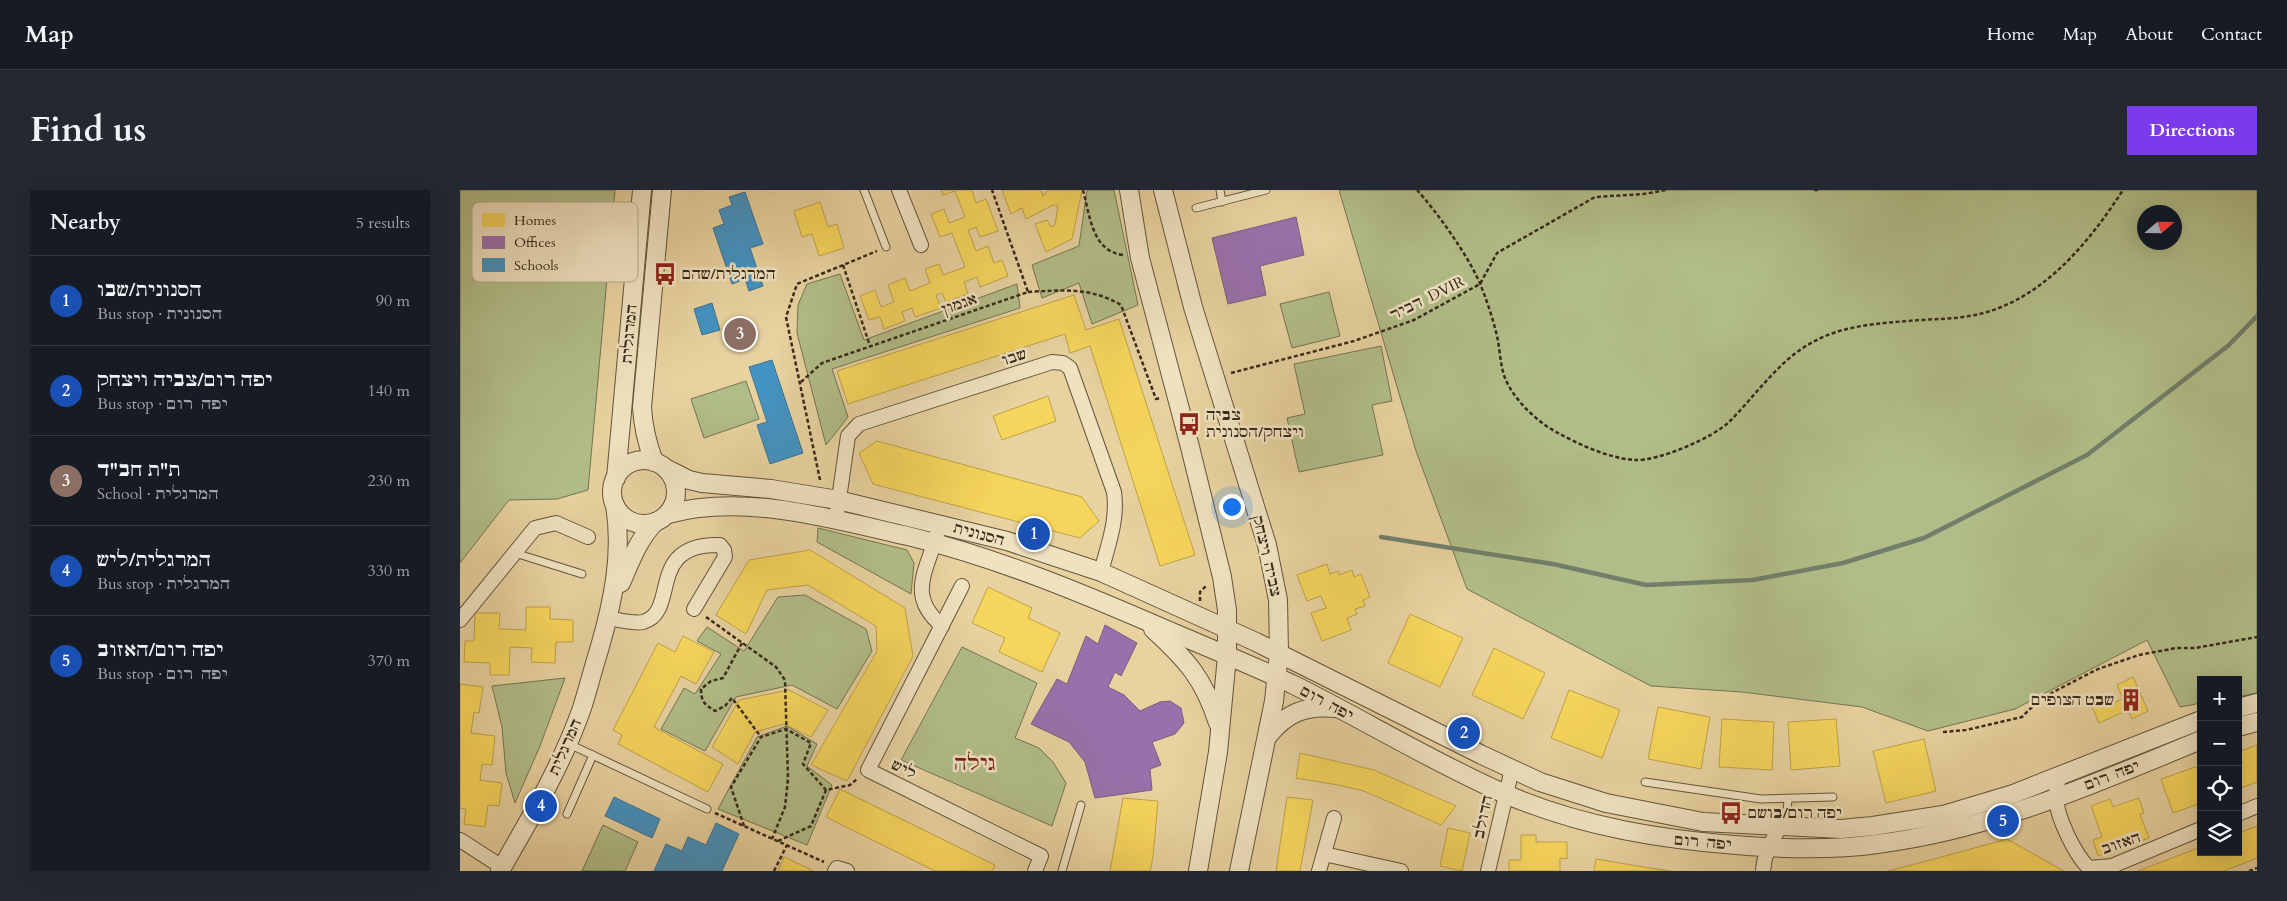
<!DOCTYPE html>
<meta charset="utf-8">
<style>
body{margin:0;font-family:Cardo,"Frank Ruhl Libre",serif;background:#242831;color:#f1f3f6}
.controls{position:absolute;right:15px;bottom:15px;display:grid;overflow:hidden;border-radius:0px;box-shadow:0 5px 20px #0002}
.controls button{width:45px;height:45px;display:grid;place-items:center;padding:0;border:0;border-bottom:1px solid #363941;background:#171b24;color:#f1f3f6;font:25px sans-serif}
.compass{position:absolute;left:1677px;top:15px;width:45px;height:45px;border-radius:50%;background:#171b24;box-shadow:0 5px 20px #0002;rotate:70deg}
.you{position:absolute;left:771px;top:316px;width:18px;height:18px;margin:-12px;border:4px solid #fff;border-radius:50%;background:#1a73e8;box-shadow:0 0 0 8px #1a73e833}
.badge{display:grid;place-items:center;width:32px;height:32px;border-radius:50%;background:#7c3aed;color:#fff;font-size:16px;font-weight:700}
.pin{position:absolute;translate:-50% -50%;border:2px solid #fff;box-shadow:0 1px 5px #0006}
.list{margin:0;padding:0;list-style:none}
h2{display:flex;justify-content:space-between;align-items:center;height:65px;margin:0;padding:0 20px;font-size:21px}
h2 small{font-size:16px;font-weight:400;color:#9ea1a6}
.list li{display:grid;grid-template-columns:32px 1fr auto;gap:15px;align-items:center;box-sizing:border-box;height:90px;padding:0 20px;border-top:1px solid #363941}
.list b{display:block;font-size:19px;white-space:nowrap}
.list p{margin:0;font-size:16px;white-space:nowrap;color:#9ea1a6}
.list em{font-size:16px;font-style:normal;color:#9ea1a6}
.icon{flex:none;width:28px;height:28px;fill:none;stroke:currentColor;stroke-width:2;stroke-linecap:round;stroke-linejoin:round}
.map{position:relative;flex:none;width:1797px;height:681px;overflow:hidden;border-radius:0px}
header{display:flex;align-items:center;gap:30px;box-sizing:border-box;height:70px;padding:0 25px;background:#171b24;border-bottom:1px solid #363941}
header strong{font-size:24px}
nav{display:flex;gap:28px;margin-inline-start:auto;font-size:18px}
.intro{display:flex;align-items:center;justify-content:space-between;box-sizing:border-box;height:120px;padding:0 30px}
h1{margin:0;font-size:35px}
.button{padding:12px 22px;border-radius:0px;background:#7c3aed;color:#fff;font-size:18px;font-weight:700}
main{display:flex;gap:30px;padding:0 30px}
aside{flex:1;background:#171b24;border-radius:0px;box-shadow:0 5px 20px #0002}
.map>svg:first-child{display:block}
</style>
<header>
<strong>Map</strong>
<nav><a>Home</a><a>Map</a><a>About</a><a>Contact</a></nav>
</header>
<div class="intro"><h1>Find us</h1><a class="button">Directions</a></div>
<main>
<aside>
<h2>Nearby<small>5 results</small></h2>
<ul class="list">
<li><span class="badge" style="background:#1a4fb4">1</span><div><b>הסנונית/שבו</b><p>Bus stop · הסנונית</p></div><em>90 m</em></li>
<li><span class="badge" style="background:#1a4fb4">2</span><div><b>יפה רום/צביה ויצחק</b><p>Bus stop · יפה רום</p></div><em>140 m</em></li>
<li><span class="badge" style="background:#8d6e63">3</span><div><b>ת&quot;ת חב&quot;ד</b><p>School · המרגלית</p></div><em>230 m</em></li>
<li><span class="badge" style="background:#1a4fb4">4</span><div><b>המרגלית/ליש</b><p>Bus stop · המרגלית</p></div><em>330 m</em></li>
<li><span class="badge" style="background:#1a4fb4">5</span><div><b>יפה רום/האזוב</b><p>Bus stop · יפה רום</p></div><em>370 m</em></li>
</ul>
</aside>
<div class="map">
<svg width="1797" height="681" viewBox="0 0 1797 681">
<rect width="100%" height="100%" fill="#e8d2a0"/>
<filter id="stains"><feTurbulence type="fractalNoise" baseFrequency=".004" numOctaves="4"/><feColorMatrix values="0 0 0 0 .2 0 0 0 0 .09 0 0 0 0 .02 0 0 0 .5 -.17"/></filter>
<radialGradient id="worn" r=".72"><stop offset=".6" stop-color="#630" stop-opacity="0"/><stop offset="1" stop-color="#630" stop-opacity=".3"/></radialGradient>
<g fill="#b1bd88" stroke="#747451" fill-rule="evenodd">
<polygon points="0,0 155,0 128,300 97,309 49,310 0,373"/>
<polygon points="627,0 654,0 678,115 632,134 619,93 582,108 572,75 619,56"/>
<path d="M879 0H1797V503L1778 507V490H1741V513L1720 517 1687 450 1555 519 1468 541 1402 517 1282 502 1191 496 1007 399 956 261ZM1684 22H1714V52H1684Z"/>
<polygon points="380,84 404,150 557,94 560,118 372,179 388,227 366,255 337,143 338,115 347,94"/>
<polygon points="869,102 880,146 832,158 820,114"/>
<polygon points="921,156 932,211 912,215 923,265 839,282 827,228 845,224 834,174"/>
<polygon points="286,191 299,229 244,248 231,209"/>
<polygon points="358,338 447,360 454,373 451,404 357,352"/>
<polygon points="345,405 406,439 412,461 377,519 332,495 276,507 245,561 201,539 224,498 235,504 261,464 237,451 247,437 284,461 318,407"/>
<polygon points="502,457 577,493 555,548 579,558 593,572 606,593 592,636 441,570"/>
<polygon points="105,488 80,556 55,613 46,583 42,537 32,496"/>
<polygon points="327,536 357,554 347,576 372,595 347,655 258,619 297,547"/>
<polygon points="143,635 178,652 165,681 122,681"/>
</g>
<g fill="#f6d55c" stroke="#bda248">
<polygon points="481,0 512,0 516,13 526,9 538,41 520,47 516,37 508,40 516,61 528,56 534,73 542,70 548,86 520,97 517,87 504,92 508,104 486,112 482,103 476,105 481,118 455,127 452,118 442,122 445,131 424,139 420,127 409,130 400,106 415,100 421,117 434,112 428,95 445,88 450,101 470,93 465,79 479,74 483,85 505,77 492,43 480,47 471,24 484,19 489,33 505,27 495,1 483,5"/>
<polygon points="542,0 581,0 583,6 588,0 622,0 612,49 586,62 575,34 587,30 591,37 595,35 598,16 593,15 566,29 562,18 551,24"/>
<polygon points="360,12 368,37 377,34 384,58 359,66 352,44 342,47 334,21"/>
<polygon points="614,105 626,140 659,129 735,365 700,376 630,156 610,163 605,144 388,214 377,181"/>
<polygon points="588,206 596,231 542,250 533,226"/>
<polygon points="417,251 622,307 639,331 620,348 413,294 399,263"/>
<polygon points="350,360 445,418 453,466 387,591 351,575 417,461 416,436 348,395 307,400 286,444 256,425 289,370"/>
<polygon points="867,374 870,384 878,381 879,385 892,380 894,387 901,384 910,407 903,410 905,416 895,419 897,424 887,428 891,440 862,451 851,423 866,418 861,406 847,411 837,385"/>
<polygon points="528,397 572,418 568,428 600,443 582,482 539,462 545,448 512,433"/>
<polygon points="66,417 90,417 90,429 113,430 113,452 96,452 95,473 71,472 72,458 50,457 49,485 30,485 30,473 4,472 5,451 14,451 15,423 40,423 39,439 66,440"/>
<polygon points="950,424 1003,448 980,497 928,473"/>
<polygon points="223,446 254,462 236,494 221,486 194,537 263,574 248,602 158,554 162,545 153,540 198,453 215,462"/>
<polygon points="1034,458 1085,483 1063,529 1012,505"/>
<polygon points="1673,487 1688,521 1672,529 1668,520 1639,533 1630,512 1648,504 1652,513 1663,509 1657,495"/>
<polygon points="0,494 23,497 19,523 14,522 11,543 35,546 32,575 22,574 20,590 42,593 39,616 28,615 25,637 4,634 6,619 0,618"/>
<polygon points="329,500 368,520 351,547 324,534 295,542 278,574 252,557 279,510"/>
<polygon points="1109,500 1160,520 1142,568 1091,548"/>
<polygon points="1198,517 1250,527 1241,579 1188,569"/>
<polygon points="1262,529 1314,532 1312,580 1259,577"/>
<polygon points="1376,529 1380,576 1331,580 1328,532"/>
<polygon points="1464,549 1476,601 1426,613 1413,561"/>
<polygon points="1797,555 1797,592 1778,599 1778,562"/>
<polygon points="840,563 914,580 996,616 981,635 904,601 878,595 836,588"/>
<polygon points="1741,575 1741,613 1713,623 1701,589"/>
<polygon points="380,599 535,675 532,681 475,681 366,627"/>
<polygon points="827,607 853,610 840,681 816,681"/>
<polygon points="663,608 698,611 693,667 690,681 650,681"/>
<polygon points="1679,608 1684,623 1680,624 1689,648 1638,666 1633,650 1642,647 1631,616 1650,609 1653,617"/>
<polygon points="1797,636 1797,668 1764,681 1678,681 1741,657 1741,662 1778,662 1778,643"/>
<polygon points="988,638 1010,643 1002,681 980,676"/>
<polygon points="1061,645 1076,645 1076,652 1107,652 1107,669 1100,668 1100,681 1049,681 1049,670 1061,670"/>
<polygon points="1547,649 1604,681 1428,681 1478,668"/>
<polygon points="324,667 352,680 352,681 318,681"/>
<polygon points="1136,669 1190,678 1211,681 1134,681"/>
</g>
<g fill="#9970ab" stroke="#7c5b80">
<polygon points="836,27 844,65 800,76 806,105 768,114 752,48"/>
<polygon points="645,435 677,453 661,486 655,482 648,497 664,505 680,521 700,512 710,511 721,518 724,533 715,544 692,552 701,575 690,579 692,600 635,608 625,572 609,552 571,534 597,489 607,494 626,446 638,454"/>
</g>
<g fill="#4393c3" stroke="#3f7490">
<polygon points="285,2 303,54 290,58 303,96 289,101 285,89 272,94 253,38 264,34 259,20 272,15 269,7"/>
<polygon points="252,113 260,140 242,145 234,119"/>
<polygon points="312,170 343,263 310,274 297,235 307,232 289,177"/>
<polygon points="154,607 200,629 192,648 145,626"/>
<polygon points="256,633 279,644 262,681 194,681 206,654 222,661 228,647 246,655"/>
</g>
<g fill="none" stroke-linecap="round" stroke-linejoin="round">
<polyline stroke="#717f6a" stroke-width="4.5" points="921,347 1093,374 1186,395 1293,390 1383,373 1464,348 1627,265 1769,155 1797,126"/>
<defs>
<g id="service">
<polyline points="404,0 426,57"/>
<polyline points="760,0 762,12"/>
<polyline points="736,18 806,0"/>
<polyline points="55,363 122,384"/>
<polyline points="109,554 247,619"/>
<polyline points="1185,592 1301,609 1373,607"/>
<polyline points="107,624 133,565"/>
<polyline points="1321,635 1327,622 1328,609"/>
<polyline points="602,681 621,615"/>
</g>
<g id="minor">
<polyline points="439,0 461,55"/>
<path d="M376 330 388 246 399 234 592 172 603 173 610 178 654 302C658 330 648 355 641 382"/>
<path d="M477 344C467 381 446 405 482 436"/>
<polyline points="502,396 408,580 581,666 575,681"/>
<path d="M148 428C159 430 172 434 183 432 220 422 185 353 260 355L264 360 265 367 234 419"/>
<polyline points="0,430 75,338 96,333 128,347"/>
<path d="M1599 586C1598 593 1596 600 1596 606 1596 626 1615 665 1629 678L1652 676 1741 639"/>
<polyline points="1778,624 1797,616"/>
<polyline points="0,650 42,677"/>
<polyline points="864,664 941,681"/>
<polyline points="375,681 377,678 387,681"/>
<polyline points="859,681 874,628"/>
<polyline points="1028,681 1052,579"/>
<path d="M1303 681C1304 664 1311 652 1320 637"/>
</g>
<g id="tertiary">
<polyline points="669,0 680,68 730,257 762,387 767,420 767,466 758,562 738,681"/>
<polyline points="703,0 733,117 807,355 818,410 819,463 814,511 779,681"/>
<circle cx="184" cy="302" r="32"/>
<path d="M194 272C187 253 183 238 182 217L202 0"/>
<polyline points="205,278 229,290 242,293 311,299 378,310 547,351 641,382 796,452 1022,565 1080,592 1146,613 1243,632 1381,639 1413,636 1483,625 1553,604 1741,530"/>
<polyline points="156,288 182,0"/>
<path d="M208 324C284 303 372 329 448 346 538 368 622 403 707 440 749 458 792 475 834 495 904 530 971 571 1043 603 1121 637 1203 650 1288 656 1331 659 1375 660 1417 654 1531 640 1636 593 1741 550"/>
<path d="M161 393C171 370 178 350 195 332"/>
<path d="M693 439C727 470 744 489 758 533"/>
<polyline points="1778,518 1797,513"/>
<polyline points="1778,537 1797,532"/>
<path d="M808 546C826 523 846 515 875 518"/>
<path d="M40 681C70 629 102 575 122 518 128 499 133 479 139 460 153 412 163 364 155 315"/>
</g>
</defs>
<use href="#service" stroke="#63543c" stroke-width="9"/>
<use href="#minor" stroke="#63543c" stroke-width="16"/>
<use href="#tertiary" stroke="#63543c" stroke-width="20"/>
<g stroke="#372a1a" stroke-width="2.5" stroke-dasharray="4 2.5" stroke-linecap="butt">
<path d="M623 0C630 26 632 61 663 65"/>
<path d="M957 0C977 22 1010 68 1021 96 1027 111 1033 129 1037 146 1040 159 1040 175 1045 188 1054 210 1077 232 1098 243 1120 255 1149 268 1174 270 1197 272 1255 247 1270 231 1296 205 1320 169 1353 152 1385 134 1425 133 1460 130 1475 129 1489 129 1503 127 1576 118 1626 57 1663 0"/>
<polyline points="1354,0 1360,0"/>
<polyline points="383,75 410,156"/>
<path d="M568 102C603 100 630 97 661 115L696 209 700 208"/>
<polyline points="771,183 894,151 954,130 1020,94 1037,63 1135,7 1184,4 1206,0"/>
<polyline points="341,192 362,173 568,102 532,0"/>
<polyline points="360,290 326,127 337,94 417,61"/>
<polyline points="740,411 740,402 746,396"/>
<polyline points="246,427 316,477 325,490 328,589 325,617 312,649"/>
<path d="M282 453 263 488 251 491 241 499C241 512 245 515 255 521L265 516 272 508 301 547"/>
<polyline points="1483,542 1506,540 1562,527 1579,510 1599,499 1638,479 1679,465 1716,458 1735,458 1797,447"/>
<polyline points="255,623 364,672"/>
<polyline points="284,636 271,597 301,547 326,539 351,553 343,574 366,600"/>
<polyline points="318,651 351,636 366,600 390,595 397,589"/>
<polyline points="314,681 327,655"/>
<polyline points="1789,681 1797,678"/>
</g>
<use href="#service" stroke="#f0e2c1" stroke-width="7"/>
<use href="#minor" stroke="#f0e2c1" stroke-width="14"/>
<use href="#tertiary" stroke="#f0e2c1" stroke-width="18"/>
</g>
<defs>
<symbol id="bus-bare" viewBox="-9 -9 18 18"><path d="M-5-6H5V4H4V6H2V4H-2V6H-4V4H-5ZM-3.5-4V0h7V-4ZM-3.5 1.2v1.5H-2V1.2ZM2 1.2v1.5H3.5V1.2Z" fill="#8f2418" stroke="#f0e2c1" stroke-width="2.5" paint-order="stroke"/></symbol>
<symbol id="building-bare" viewBox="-9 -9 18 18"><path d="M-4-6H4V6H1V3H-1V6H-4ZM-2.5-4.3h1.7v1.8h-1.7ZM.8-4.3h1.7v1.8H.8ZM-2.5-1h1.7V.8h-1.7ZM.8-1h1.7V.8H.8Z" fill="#8f2418" stroke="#f0e2c1" stroke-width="2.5" paint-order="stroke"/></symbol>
</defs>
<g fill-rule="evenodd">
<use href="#bus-bare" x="189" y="68" width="32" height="32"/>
<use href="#bus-bare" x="713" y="218" width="32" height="32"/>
<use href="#building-bare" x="1655" y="494" width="32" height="32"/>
<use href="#bus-bare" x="1255" y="607" width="32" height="32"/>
</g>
<g text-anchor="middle" stroke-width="5" stroke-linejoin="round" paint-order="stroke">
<g font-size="15" font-weight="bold" fill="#372a1a" stroke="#f0e2c1" text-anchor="start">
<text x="222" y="89">המרגלית/שהם</text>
<text x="746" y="230">צביה<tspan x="746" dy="17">ויצחק/הסנונית</tspan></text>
<text x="1654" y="515" text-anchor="end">שבט הצופים</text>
<text x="1288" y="628">יפה רום/בושם</text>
</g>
<g font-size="15" fill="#372a1a" stroke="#f0e2c1">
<text transform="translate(967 108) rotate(-26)" y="5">דביר DVIR</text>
<text transform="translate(499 114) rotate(-19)" y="5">אגמון</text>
<text transform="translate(169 144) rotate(-85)" y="5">המרגלית</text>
<text transform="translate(554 167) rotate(-18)" y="5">שבו</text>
<text transform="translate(519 344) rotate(15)" y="5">הסנונית</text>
<text transform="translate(807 366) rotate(77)" y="5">צביה ויצחק</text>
<text transform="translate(867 513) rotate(28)" y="5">יפה רום</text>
<text transform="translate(105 557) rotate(-66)" y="5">המרגלית</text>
<text transform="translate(444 579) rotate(26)" y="5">ליש</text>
<text transform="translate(1652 585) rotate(-21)" y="5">יפה רום</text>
<text transform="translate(1023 627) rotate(-78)" y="5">הדולב</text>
<text transform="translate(1243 652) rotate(5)" y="5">יפה רום</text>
<text transform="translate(1661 653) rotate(-19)" y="5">האזוב</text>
</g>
<g font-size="20" font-weight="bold" fill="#7a1f14" stroke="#f0e2c1">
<text x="515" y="580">גילה</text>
</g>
</g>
<rect x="12" y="12" width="166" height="80" rx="8" fill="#f0e2c1" stroke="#b8ab8f" stroke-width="1"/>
<rect x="22" y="23" width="23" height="14" fill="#f6d55c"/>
<rect x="22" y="46" width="23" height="13" fill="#9970ab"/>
<rect x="22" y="68" width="23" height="14" fill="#4393c3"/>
<g font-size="14" fill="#372a1a">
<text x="54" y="35">Homes</text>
<text x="54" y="57">Offices</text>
<text x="54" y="80">Schools</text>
</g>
<rect width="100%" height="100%" filter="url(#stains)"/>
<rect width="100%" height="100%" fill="url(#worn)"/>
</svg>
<div class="controls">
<button>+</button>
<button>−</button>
<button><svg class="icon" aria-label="locate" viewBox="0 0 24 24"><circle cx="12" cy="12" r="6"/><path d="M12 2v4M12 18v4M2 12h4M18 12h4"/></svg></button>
<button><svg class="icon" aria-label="layers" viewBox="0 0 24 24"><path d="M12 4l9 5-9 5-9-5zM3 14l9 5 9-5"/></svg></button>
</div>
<svg class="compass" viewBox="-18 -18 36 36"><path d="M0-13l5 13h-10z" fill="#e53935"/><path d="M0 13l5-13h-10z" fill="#9ea1a6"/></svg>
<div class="you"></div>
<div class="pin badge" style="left:574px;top:344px;background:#1a4fb4">1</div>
<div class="pin badge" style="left:1004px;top:543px;background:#1a4fb4">2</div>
<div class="pin badge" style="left:280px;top:144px;background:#8d6e63">3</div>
<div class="pin badge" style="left:81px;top:616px;background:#1a4fb4">4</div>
<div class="pin badge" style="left:1543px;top:631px;background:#1a4fb4">5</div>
</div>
</main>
